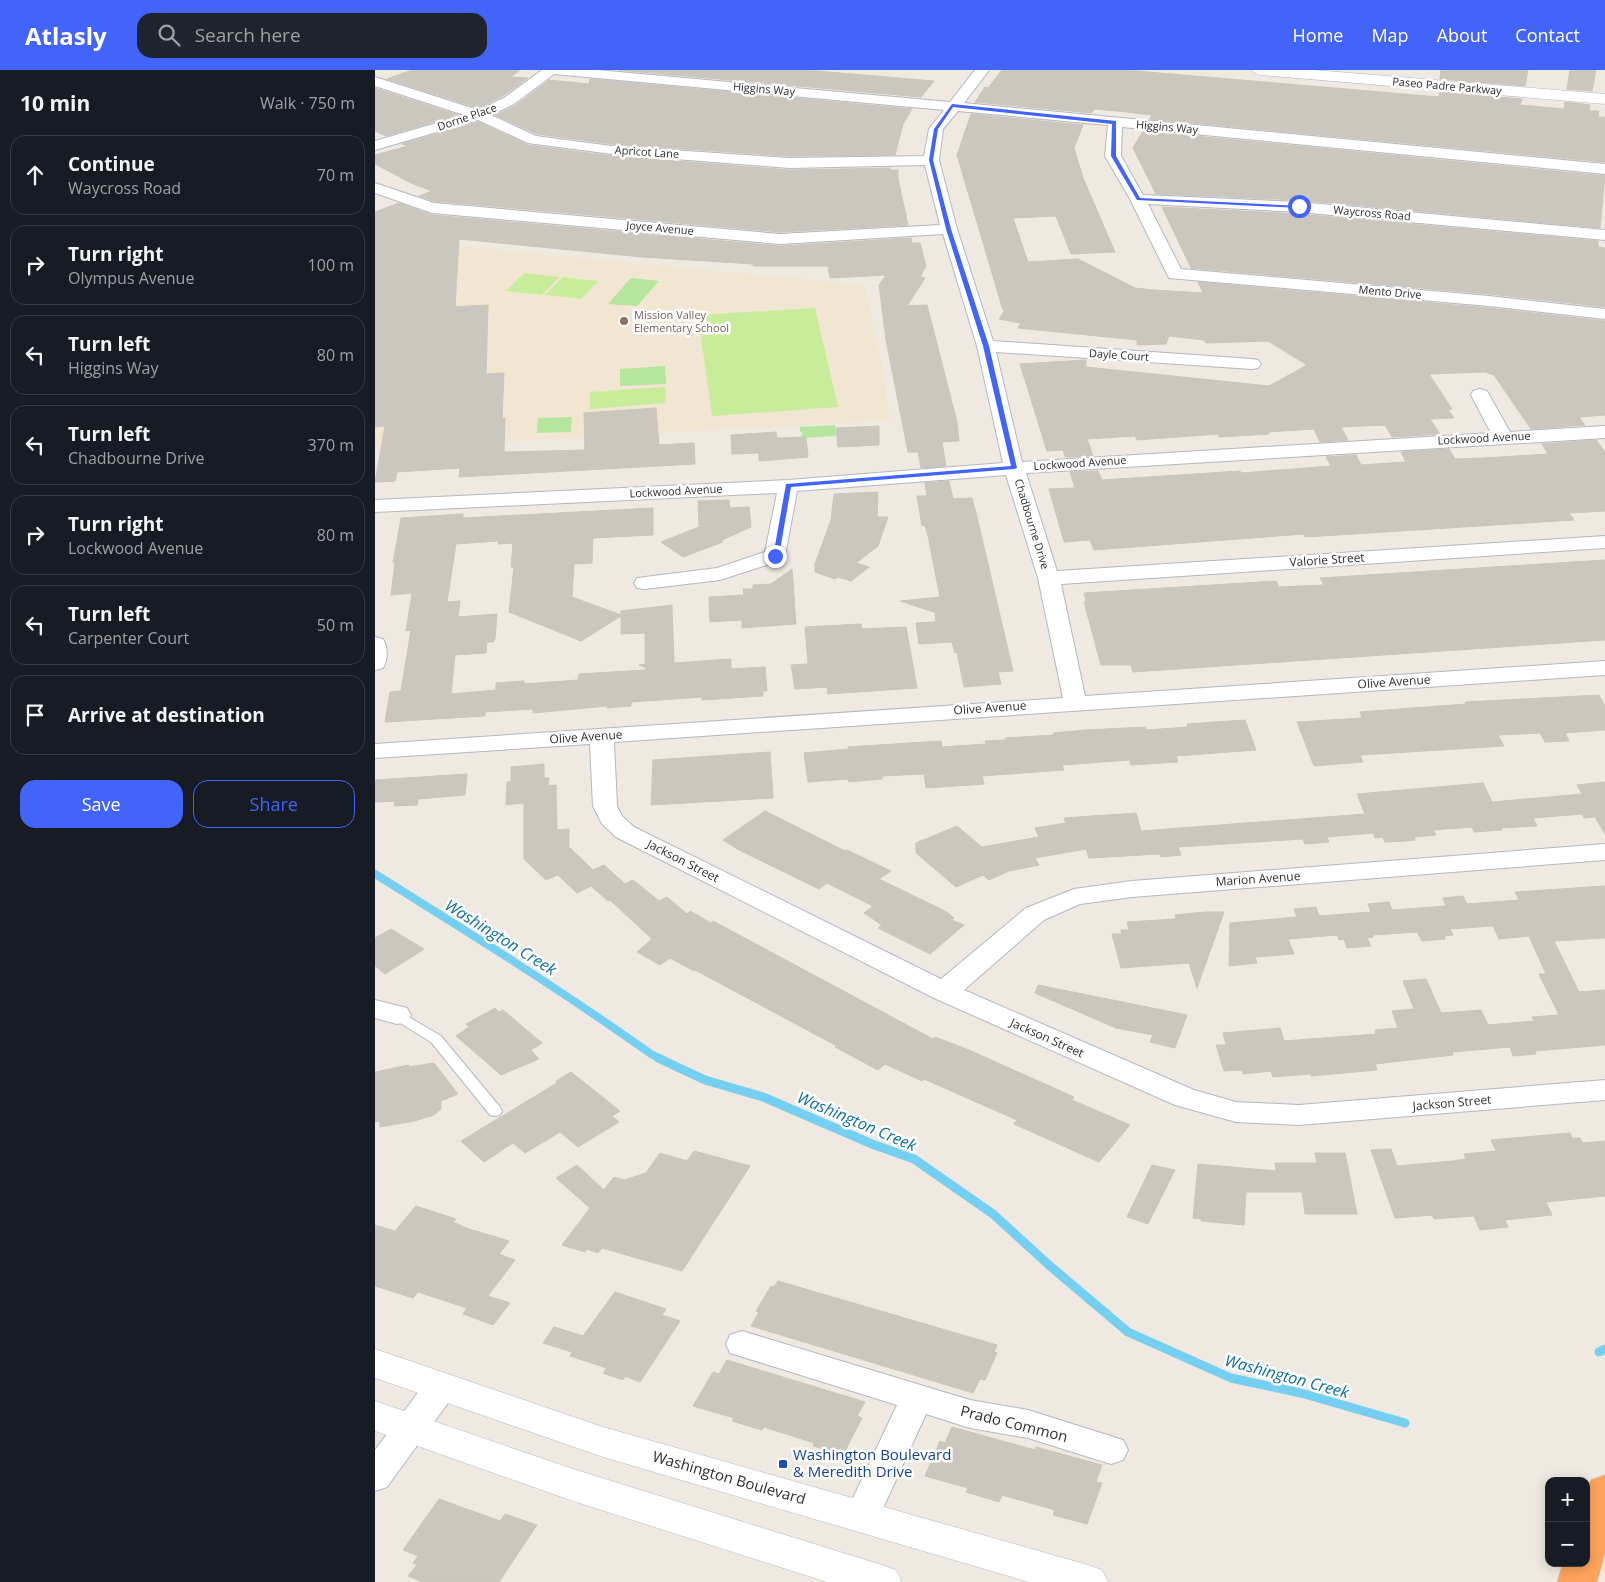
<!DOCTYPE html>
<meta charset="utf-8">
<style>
body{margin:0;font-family:"Open Sans",sans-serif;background:#20242c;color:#f1f3f6}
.controls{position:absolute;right:15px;bottom:15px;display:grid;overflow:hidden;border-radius:10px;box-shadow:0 2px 12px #0003}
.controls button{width:45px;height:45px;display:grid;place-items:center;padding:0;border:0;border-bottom:1px solid #363941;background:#171b24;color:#f1f3f6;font:25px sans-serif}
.stop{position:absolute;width:15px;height:15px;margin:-11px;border:4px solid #4264fb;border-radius:50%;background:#fff}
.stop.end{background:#4264fb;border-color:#fff;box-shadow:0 1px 5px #0008}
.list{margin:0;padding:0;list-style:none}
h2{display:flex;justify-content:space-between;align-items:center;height:65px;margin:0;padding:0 20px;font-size:21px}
h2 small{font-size:16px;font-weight:400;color:#9ea1a6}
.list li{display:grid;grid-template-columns:32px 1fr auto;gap:15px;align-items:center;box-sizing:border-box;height:80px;margin:0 10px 10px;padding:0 10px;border:1px solid #363941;border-radius:15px}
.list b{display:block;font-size:19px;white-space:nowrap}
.list p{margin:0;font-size:16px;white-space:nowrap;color:#9ea1a6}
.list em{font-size:16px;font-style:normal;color:#9ea1a6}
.actions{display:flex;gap:10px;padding:15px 20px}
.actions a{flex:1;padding:11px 0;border:1px solid #4264fb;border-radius:15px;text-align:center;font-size:18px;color:#4264fb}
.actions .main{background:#4264fb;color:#fff}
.icon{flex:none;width:28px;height:28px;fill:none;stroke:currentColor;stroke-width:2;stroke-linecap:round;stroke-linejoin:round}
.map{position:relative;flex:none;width:1230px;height:1512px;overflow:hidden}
header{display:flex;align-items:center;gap:30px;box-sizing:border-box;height:70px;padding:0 25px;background:#4264fb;color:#fff}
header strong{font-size:24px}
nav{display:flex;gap:28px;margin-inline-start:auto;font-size:18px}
.search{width:350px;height:45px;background:#20242c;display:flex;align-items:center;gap:12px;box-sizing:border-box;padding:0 18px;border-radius:15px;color:#9ea1a6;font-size:19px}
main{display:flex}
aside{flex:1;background:#171b24}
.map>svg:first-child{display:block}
</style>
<header>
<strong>Atlasly</strong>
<div class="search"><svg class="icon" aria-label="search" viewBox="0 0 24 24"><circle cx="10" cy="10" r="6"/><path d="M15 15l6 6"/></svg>Search here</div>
<nav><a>Home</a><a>Map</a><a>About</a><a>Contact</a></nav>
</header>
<main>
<aside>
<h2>10 min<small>Walk · 750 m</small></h2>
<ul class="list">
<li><svg class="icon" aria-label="ahead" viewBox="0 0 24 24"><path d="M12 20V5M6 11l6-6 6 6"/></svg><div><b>Continue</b><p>Waycross Road</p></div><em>70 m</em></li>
<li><svg class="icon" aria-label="right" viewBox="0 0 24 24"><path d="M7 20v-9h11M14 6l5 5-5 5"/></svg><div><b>Turn right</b><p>Olympus Avenue</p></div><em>100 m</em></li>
<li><svg class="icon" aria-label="left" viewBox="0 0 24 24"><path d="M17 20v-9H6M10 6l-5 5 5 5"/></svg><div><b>Turn left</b><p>Higgins Way</p></div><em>80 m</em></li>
<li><svg class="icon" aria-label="left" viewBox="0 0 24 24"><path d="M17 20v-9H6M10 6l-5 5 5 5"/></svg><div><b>Turn left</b><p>Chadbourne Drive</p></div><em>370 m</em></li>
<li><svg class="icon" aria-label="right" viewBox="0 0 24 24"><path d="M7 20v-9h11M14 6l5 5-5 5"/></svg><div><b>Turn right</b><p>Lockwood Avenue</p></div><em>80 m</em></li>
<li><svg class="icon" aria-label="left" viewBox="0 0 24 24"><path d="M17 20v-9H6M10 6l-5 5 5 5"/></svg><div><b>Turn left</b><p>Carpenter Court</p></div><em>50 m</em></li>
<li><svg class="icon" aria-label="arrive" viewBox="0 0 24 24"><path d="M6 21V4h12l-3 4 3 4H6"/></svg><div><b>Arrive at destination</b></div></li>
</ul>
<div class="actions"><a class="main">Save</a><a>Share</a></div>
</aside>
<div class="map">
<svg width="1230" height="1512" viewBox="0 0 1230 1512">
<rect width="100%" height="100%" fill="#efe9e1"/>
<polygon fill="#f0e6d1" points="0,168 489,215 506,288 515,350 0,379"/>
<g fill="#b6e59e">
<polygon points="256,208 284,211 262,236 233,234"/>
<polygon points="290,296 291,314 245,316 245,299"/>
<polygon points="197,347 196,362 162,363 163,348"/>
<polygon points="460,355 461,366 427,368 427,362 425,362 425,357"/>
</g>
<g fill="#c9ec9a">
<polygon points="149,203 184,207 167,225 131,221"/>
<polygon points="188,207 223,211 206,229 170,225"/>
<polygon points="440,238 463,337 337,346 323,245"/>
<polygon points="290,317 291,333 215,339 215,322"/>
</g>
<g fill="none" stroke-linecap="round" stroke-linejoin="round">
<path stroke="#75cff0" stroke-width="8" d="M0 804C93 862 186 920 276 984L286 989"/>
<g stroke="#75cff0" stroke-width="9">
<polyline points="283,988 330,1010 388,1027 497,1074 539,1089 618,1144 675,1196 753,1262 856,1308 926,1323 1030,1353"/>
<polyline points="1224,1282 1230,1279"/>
</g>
</g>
<g fill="#cbc7bf" stroke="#cbc5ba" fill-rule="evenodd">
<polygon points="37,0 145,0 136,7 153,8 128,26 103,38 12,9"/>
<polygon points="243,0 430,0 559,11 546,27"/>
<polygon points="627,0 750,0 1064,27 1065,22 1147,29 1145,35 1189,39 1190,32 1215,35 1214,41 1224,41 1223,47 1230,47 1230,92 775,49 777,45 742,41 720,39 716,43 600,32 610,17 613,18"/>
<polygon points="1066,0 1153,0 1150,16 1065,9"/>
<polygon points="1195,0 1221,0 1217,21 1192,19"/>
<polygon points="215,9 537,39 528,54 520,85 414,86 237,74 162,64 120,45 140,36 174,10 214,14"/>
<polygon points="0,18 83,45 11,66 0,61"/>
<polygon points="596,44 708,55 699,78 708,108 740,182 696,184 681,146 638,148 653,192 703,189 760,218 779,220 828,223 823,212 1114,238 1230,251 1230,345 1204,347 1210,355 1156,359 1119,305 1110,302 1054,304 1077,339 1073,340 1079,348 1055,349 1065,364 1017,367 1010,355 966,357 973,370 945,372 939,359 893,362 894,364 844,367 843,364 762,370 760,366 712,369 718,386 690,387 688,380 672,381 645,294 711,290 711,297 894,316 932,295 893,271 831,273 829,270 794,266 791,274 762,275 762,270 643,258 646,253 624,249 630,240 628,240 582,85"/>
<polygon points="103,52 153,75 237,86 414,100 516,98 515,100 523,100 523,109 533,155 405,162 59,131 44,126 57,121 38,114 0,94 0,85 33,76 27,74"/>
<polygon points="768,61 1230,106 1225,158 924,130 781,124 758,78"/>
<polygon points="24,133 57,145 405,176 536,168 537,173 545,173 551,196 545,207 550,208 532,236 552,235 582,352 584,371 567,372 571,396 546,398 543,382 533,382 511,270 504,215 511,205 455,208 453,196 378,196 378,194 267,187 84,169 80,237 113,235 111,304 129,303 127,349 130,348 129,382 210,380 209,343 281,338 284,375 319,373 320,394 84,407 85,398 22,402 20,411 0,412 10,356 0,357 0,142"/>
<polygon points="787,137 924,144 1223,171 1223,177 1230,178 1230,237 1114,224 816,198"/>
<polygon points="504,356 504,375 463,377 461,358"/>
<polygon points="401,362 402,368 431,367 433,387 384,391 384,383 357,384 356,365"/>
<polygon points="1221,370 1230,382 1230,441 1194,443 1199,450 962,465 930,467 929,464 719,480 715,470 689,472 674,419 700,418 695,402 723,401 727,410 865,401 866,403 956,396 951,387 981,385 986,395 1031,392 1026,382 1074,379 1080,389 1109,388 1173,384 1167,374"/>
<polygon points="574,411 578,429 597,428 602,447 638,601 623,602 626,614 589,617 582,582 580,583 577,572 544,574 541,553 561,552 560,544 562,543 525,531 565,527 553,466 550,455 547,456 542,426 552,426 550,413"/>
<polygon points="503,422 502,447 513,447 503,476 481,493 494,497 476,511 463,507 460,509 440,502 440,494 456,450 459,424"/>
<polygon points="354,430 355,438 374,437 376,457 345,471 348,472 308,487 286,472 324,457 323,431"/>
<path d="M278 438V465L218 468 217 493 199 494 197 527 246 545V541L297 535 299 593 356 589V599L390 597 392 621H388V626L327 630V627L285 630 256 632V636L232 638V636L158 643V639L110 642V646L10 652 15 622 26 621 36 560 31 561 37 523 16 525 20 492 18 493 26 448 88 444V448ZM124 471 123 474 138 473 136 497H139L134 542 206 571 246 546V564L270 563V594L264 595 272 598 270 600 204 604 203 610 149 614V611L121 613V620L76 624 80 585 111 583 112 572H118L120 569 122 544 83 547 85 531 72 532 81 474Z"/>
<polygon points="1230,490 1230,570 758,602 756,595 726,595 709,532 711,531 709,523 901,511 904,517 949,515 945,508"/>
<polygon points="417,499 421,554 367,558 367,550 335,552 334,527 369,525 368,519 378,519 378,515 396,514"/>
<polygon points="486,554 487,559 531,557 542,618 453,624 452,617 420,619 416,595 433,594 430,557"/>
<polygon points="1224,625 1230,636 1230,660 1190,663 1194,671 1170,672 1165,663 1123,665 1129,676 985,685 988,692 939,696 922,652 987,648 985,642 1091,634 1090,632"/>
<polygon points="870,650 881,680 801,686 803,692 756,695 755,690 687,695 689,700 607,706 609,714 551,718 549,704 507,706 507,709 474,712 473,709 433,712 429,683 474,679 473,677 566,671 567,677 611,674 610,671 631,670 630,668 679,665 678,663 710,660 771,657 771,660 813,657 812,654"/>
<polygon points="395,682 398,728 276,735 278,690"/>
<polygon points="169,694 169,708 174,708 173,716 181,715 182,760 194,759 194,777 218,800 229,795 250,814 258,810 284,831 292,827 312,844 315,841 336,853 338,851 558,969 560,967 594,980 699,1027 697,1030 755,1055 724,1092 639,1054 642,1050 549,1009 547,1011 510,994 503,1000 460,977 462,976 320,900 319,901 295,888 285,895 262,882 277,869 235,830 233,831 216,816 202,823 183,805 171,810 149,789 149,733 131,735 132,712 136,712 136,697"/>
<polygon points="92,704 90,725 43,729 42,735 19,736 20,731 0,732 0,710"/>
<polygon points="1230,712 1230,764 1220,747 1209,748 1207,744 1158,748 1162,756 1126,758 1127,760 1099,762 1097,757 1058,760 1061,765 1039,767 1040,770 1031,771 1010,772 1008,767 1000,768 998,763 952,767 954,772 930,774 928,769 803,777 806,785 786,787 785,784 714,788 711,779 660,788 664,795 634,801 614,810 608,805 581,817 541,783 541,773 582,756 607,777 664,767 660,758 691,753 689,748 761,743 766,761 990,744 982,724 1108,713 1117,732 1207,724 1202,715"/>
<polygon points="390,741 470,781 472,780 516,801 504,809 572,842 579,848 577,850 589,855 555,884 503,858 507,855 489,843 498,836 452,813 444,819 364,780 348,770"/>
<polygon points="1230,816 1230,868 1179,871 1204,922 1230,920 1230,975 1160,981 1161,984 1138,986 1135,977 1077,982 1078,985 1000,994 1002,1000 936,1006 935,1004 898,1007 896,1001 868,1004 867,1000 849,1001 841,975 851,975 848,963 905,958 909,971 1001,964 1000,960 1023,958 1017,941 1039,939 1028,911 1051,909 1066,943 1106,940 1113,955 1159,951 1157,947 1184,945 1164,904 1171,904 1154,866 1124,869 1118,856 1075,859 1078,865 1069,866 1070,869 1047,871 1042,862 998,865 998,867 992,868 996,876 972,878 969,869 964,870 962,865 913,869 919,884 880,887 882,893 854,896 855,853 922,847 919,839 941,837 944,846 996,842 993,834 1014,832 1017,840 1071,836 1068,828 1088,826 1092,834 1144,830 1140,822"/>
<polygon points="830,842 849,842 822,918 814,893 746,898 737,864 747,864 746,860 754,860 752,852 801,849 800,845"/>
<polygon points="16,859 49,879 10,904 0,896 0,868"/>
<polygon points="663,915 797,942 812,945 800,978 775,972 778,965 741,958 660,923"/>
<polygon points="120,938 124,942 128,940 167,973 156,980 164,989 126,1005 81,966 94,957 91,954"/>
<polygon points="59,993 83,1024 66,1031 66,1039 59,1045 39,1051 5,1057 5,1051 0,1052 0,1002 34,995 34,997"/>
<polygon points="196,1002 245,1041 237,1046 244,1052 203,1077 185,1062 150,1083 138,1073 109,1092 86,1071 182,1013 181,1011"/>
<polygon points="1195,1063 1197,1068 1205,1068 1208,1073 1230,1071 1230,1126 1171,1132 1177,1145 1130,1150 1133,1157 1105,1160 1099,1146 1059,1149 1057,1145 1020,1148 996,1080 1016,1079 1022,1096 1078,1091 1091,1089 1089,1084 1121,1081 1116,1070"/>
<polygon points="319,1081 375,1096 307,1201 227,1178 223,1183 212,1179 210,1182 187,1175 215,1138 181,1108 202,1095 229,1120 239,1107 249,1110 271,1103 285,1083 312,1091"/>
<polygon points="940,1083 970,1083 982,1144 930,1144 927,1122 871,1122 869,1155 826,1151 826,1149 818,1148 823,1094 901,1101 900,1093 942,1093"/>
<polygon points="777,1095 800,1100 773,1154 752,1147"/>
<polygon points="41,1136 81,1149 78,1152 91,1158 134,1171 124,1184 140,1190 113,1226 135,1233 118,1255 88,1244 92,1238 43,1222 38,1228 0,1216 0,1155 20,1161"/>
<polygon points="403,1211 622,1275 619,1282 622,1283 610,1310 605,1309 598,1323 376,1256 384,1242 381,1241 396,1216 399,1217"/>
<polygon points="240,1222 291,1239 287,1245 305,1251 265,1312 250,1306 248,1310 228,1303 232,1298 195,1286 197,1282 168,1273 179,1257 208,1266"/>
<polygon points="352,1290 490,1332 482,1346 487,1348 468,1385 438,1376 439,1373 389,1357 387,1360 357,1351 359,1348 318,1336 338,1302 344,1304"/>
<polygon points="577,1357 660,1380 661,1377 727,1395 721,1412 727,1413 712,1454 678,1445 680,1440 627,1425 624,1432 591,1422 593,1418 550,1406 565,1371 570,1373"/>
<polygon points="64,1429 125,1451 130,1444 162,1455 124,1512 48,1512 33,1506 42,1495 38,1493 43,1486 28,1480"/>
</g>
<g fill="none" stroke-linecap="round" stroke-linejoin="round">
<defs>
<polygon id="service" points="22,940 66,966 125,1037 127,1041 125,1045 120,1046 115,1045 56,972 17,948 15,945 17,942"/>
<g id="minor">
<path d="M167 0H222L575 32 600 0H614L589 33 1230 94V104L747 57 746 86 768 125 924 132 1230 160V170L924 142 773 134 806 199 1114 226 1230 239V249L1114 236 794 208 755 129 730 86 733 55 583 41 568 59 564 90 582 159 618 271 877 289 883 290 886 294 883 298 877 299 621 282 647 392 1116 363 1096 325 1098 321 1105 319 1112 321 1135 362 1230 356V368L651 403 682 501 1230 466V478L686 514 710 626 1230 591V605L239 672 242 736 247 746 259 757 566 909 651 838 699 819 757 811 1230 774V790L757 827 705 834 669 850 589 920 819 1020 861 1032 924 1035 1230 1010V1030L924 1055 861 1052 800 1035 559 928 241 767 227 754 218 736 215 674 0 688V674L688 628 663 508 631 405 422 421 410 486 407 490 345 510 270 519 262 518 259 513 262 508 342 498 390 482 402 423 0 442V430L413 410 628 393 602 276 568 164 405 174 57 143 0 123V113L59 133 405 164 565 155 550 95 414 98 237 84 153 73 103 50 0 80V71L89 45 0 16V7L103 40 129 28ZM179 4 569 40 554 59 549 86 414 88 237 76 161 66 116 45 139 34Z"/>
<path d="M0 567 8 569C13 577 13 590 8 598L0 600Z"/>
<polygon points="0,930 32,938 36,945 32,952 22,954 0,948"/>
<polygon points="367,1261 595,1330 653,1340 748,1370 753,1380 748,1390 736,1394 653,1368 595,1358 551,1344 499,1458 487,1462 475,1458 469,1447 522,1335 355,1283 351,1274 355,1265"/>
<polygon points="66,1304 78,1308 83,1317 78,1326 12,1417 0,1421 0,1380 54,1308"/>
</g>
<g id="secondary">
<polygon points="877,0 939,0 1230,24 1230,34 885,5 880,3"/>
<polygon points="0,1279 228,1357 713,1495 727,1500 733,1512 654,1512 228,1387 0,1308"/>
<polygon points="0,1331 198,1399 507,1495 521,1500 527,1512 452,1512 198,1431 0,1361"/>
</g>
<polygon id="motorway" points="1230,1405 1230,1483 1222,1512 1182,1512 1188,1493 1211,1493 1211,1420 1216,1410"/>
</defs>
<use href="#service" stroke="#b4b7c1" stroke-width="2"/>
<use href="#minor" stroke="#b4b7c1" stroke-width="2"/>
<use href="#secondary" stroke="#b4b7c1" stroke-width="1"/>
<use href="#motorway" stroke="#c9c9c9" stroke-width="1"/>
<use href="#service" fill="#fff" fill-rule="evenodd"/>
<use href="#minor" fill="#fff" fill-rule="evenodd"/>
<use href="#secondary" fill="#fff" fill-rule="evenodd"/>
<use href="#motorway" fill="#ffa35c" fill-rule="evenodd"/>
</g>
<polygon fill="#4264fb" points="577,34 741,51 741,86 765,128 926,136 924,138 762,130 736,86 737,54 578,37 563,59 558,90 576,159 614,276 642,398 639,399 416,417 404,486 398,487 411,414 636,396 608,276 571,159 554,90 559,59"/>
<circle fill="#8d6e63" stroke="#fff" stroke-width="2" cx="249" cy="251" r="5"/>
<rect fill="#1a4fb4" stroke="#fff" stroke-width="2" x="403" y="1389" width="10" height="10" rx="2.5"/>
<g text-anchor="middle" stroke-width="5" stroke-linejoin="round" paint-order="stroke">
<g font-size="11" fill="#2e2e2e" stroke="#fff">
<text transform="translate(1072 16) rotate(5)" y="4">Paseo Padre Parkway</text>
<text transform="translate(389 19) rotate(5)" y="4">Higgins Way</text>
<text transform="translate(92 47) rotate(-19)" y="4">Dorne Place</text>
<text transform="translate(792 57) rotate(5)" y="4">Higgins Way</text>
<text transform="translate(272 82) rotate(4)" y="4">Apricot Lane</text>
<text transform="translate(997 143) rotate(5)" y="4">Waycross Road</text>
<text transform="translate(285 158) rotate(5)" y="4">Joyce Avenue</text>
<text transform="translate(1015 222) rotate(5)" y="4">Mento Drive</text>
<text transform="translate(744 285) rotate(4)" y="4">Dayle Court</text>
<text transform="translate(1109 368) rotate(-3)" y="4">Lockwood Avenue</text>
<text transform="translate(705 393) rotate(-4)" y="4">Lockwood Avenue</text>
<text transform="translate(301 421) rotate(-3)" y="4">Lockwood Avenue</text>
<text transform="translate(657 454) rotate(73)" y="4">Chadbourne Drive</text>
</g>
<g font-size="11" fill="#785e54" stroke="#fff" text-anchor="start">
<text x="259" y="249">Mission Valley<tspan x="259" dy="13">Elementary School</tspan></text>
</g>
<g font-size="12" fill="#2e2e2e" stroke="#fff">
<text transform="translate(952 490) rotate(-4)" y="4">Valorie Street</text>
<text transform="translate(1019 612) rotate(-4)" y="4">Olive Avenue</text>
<text transform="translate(615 638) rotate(-4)" y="4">Olive Avenue</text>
<text transform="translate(211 667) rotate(-4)" y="4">Olive Avenue</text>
<text transform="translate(308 791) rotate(27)" y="4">Jackson Street</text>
<text transform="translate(883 809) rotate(-4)" y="4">Marion Avenue</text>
<text transform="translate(672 968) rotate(24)" y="4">Jackson Street</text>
<text transform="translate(1077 1033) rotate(-5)" y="4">Jackson Street</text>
</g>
<g font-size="15" fill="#2e2e2e" stroke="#fff">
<text transform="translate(639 1354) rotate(14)" y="5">Prado Common</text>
<text transform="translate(354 1408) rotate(16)" y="5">Washington Boulevard</text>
</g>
<g font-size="15" fill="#164399" stroke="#fff" text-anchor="start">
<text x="418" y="1390">Washington Boulevard<tspan x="418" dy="17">&amp; Meredith Drive</tspan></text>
</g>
<g font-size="16" font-style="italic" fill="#0d6fa3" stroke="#fff">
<text transform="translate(126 867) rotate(32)" y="6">Washington Creek</text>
<text transform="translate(482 1051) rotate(23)" y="6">Washington Creek</text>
<text transform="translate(912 1306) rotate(15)" y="6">Washington Creek</text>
</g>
</g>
</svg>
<div class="controls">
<button>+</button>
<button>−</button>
</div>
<div class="stop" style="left:924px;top:136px"></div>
<div class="stop end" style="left:400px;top:486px"></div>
</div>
</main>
